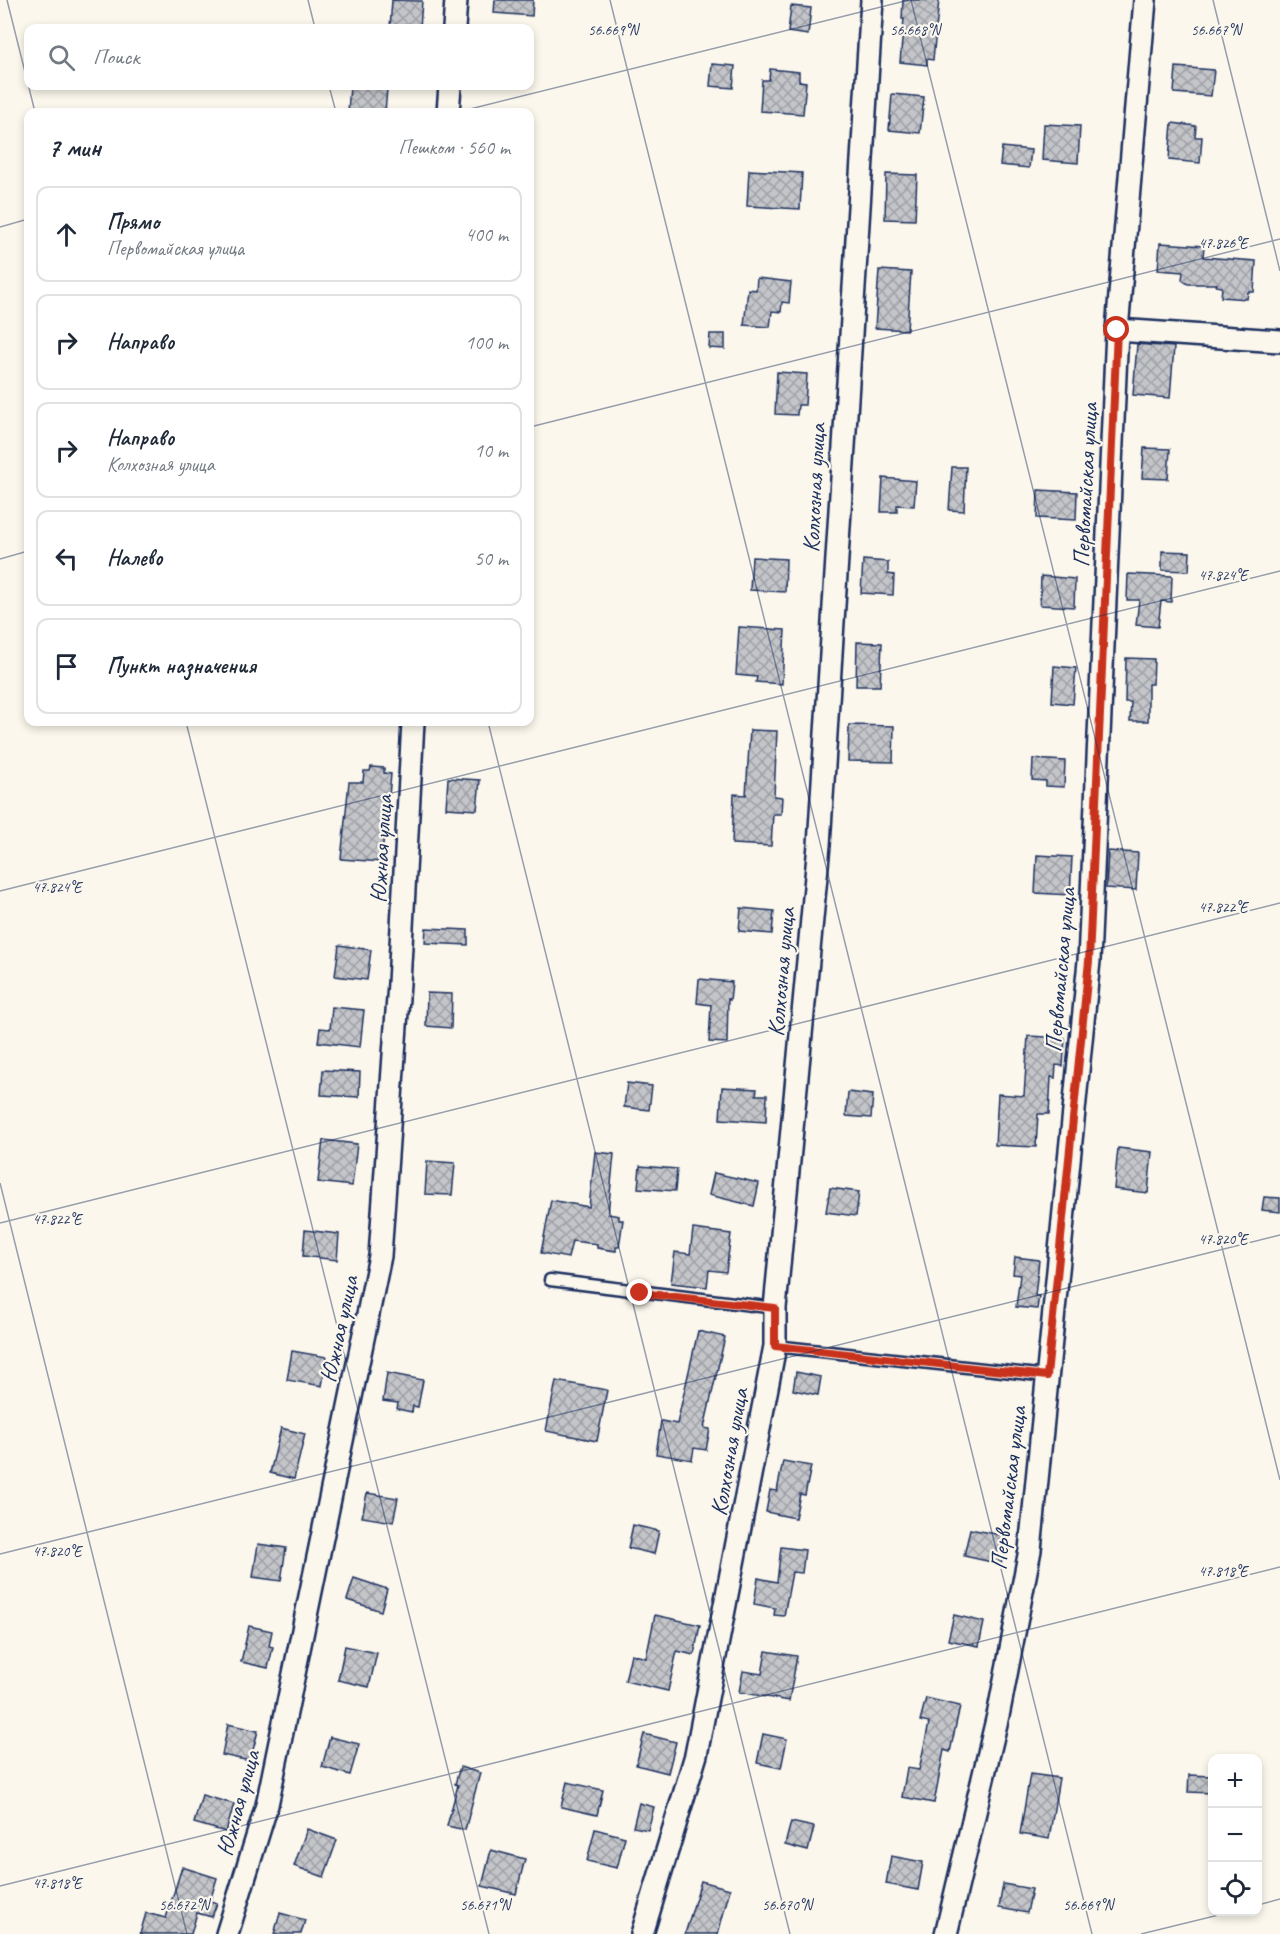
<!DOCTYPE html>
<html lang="ru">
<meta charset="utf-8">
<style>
body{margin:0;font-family:Caveat,sans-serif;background:#f2f2f3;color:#1f2937}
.controls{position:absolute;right:18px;bottom:18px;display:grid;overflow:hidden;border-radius:12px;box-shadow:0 3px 9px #0003}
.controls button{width:54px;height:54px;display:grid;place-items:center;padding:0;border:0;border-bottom:2px solid #e0e1e3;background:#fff;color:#1f2937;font:30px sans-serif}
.stop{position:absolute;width:18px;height:18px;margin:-14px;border:4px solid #c8321e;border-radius:50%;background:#fff}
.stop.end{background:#c8321e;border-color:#fff;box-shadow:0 2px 6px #0008}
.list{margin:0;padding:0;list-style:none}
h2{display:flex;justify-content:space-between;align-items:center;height:78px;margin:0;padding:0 24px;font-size:26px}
h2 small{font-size:20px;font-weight:400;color:#747a83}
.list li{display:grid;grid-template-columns:39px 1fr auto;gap:18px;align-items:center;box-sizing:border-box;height:96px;margin:0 12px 12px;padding:0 12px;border:2px solid #e0e1e3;border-radius:12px}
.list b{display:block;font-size:22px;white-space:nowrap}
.list p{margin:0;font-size:20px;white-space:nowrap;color:#747a83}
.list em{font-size:20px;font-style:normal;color:#747a83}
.icon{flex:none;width:33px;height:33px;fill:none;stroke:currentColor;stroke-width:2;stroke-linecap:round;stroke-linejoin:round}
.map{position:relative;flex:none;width:1280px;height:1934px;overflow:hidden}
.search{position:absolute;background:#fff;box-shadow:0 3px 9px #0003;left:24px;top:24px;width:510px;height:66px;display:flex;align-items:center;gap:15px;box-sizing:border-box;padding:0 21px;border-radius:12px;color:#747a83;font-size:22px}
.panel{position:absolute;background:#fff;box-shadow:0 3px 9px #0003;left:24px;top:108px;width:510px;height:618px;border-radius:12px}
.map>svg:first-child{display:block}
</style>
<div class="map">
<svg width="1280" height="1934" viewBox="0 0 1280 1934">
<defs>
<pattern id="building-cross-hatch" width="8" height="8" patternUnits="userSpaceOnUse" patternTransform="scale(1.5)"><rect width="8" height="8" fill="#c3c5c9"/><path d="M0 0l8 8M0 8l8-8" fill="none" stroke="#9ea0a6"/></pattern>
</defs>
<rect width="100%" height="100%" fill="#fbf7ec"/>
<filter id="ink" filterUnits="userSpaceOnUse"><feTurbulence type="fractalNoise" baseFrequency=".0167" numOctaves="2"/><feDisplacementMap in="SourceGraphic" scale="12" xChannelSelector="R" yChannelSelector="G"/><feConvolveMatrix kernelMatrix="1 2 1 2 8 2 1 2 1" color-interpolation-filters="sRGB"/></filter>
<g filter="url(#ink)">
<g fill="url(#building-cross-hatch)" stroke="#1b2f5e" stroke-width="1.5">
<polygon points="392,0 422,1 420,28 390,28"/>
<polygon points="495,0 533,0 532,16 494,13"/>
<polygon points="903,0 939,0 933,60 927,59 927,65 900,62 904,19 902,19"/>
<polygon points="791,6 811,8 808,35 788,32"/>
<polygon points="712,64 735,66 733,88 710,86"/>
<polygon points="1176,67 1214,70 1211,96 1174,93"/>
<polygon points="770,69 799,72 799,81 806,82 803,114 760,111 762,80 769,80"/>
<polygon points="350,86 387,89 385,112 348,112"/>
<polygon points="892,94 924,97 920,133 889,130"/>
<polygon points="1172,123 1196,126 1195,137 1202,137 1200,163 1169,160"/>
<polygon points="1044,124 1080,126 1078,163 1042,160"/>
<polygon points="1002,147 1031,150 1029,168 1000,165"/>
<polygon points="749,170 802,173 800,209 747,206"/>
<polygon points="886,174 917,175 915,220 885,219"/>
<polygon points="1160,243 1204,246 1203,257 1256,261 1254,292 1248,292 1247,299 1221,297 1222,287 1216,286 1217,284 1188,284 1182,280 1183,272 1158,270"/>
<polygon points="879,270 911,272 907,330 875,328"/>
<polygon points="757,278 791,282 789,303 782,302 781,312 772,311 770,327 744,325 748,289 756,290"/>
<polygon points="710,334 725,334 725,349 709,348"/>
<polygon points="1137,344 1174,347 1170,398 1133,395"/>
<polygon points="777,372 807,374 805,405 798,405 797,415 775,414"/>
<polygon points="1144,448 1170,449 1168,479 1142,478"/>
<polygon points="952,467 966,467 964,511 949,510"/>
<polygon points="883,478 916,481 914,506 897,505 897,512 881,512"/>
<polygon points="1038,490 1077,492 1076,520 1037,518"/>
<polygon points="1162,551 1190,552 1189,571 1162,570"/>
<polygon points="752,557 786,559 785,592 750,590"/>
<polygon points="863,560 888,562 888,574 894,575 893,595 861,593"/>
<polygon points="1128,574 1172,576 1171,602 1161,601 1158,627 1136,625 1139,600 1127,600"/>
<polygon points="1041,576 1075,579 1074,607 1040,605"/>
<polygon points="739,627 785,630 782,684 756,682 757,677 736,675"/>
<polygon points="857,642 882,643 880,686 856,686"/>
<polygon points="1126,658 1154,659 1153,684 1148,684 1148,721 1130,721 1131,702 1125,702"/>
<polygon points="1054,666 1076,668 1073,704 1052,702"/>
<polygon points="849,725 894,726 893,762 848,761"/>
<polygon points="750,730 777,731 774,796 782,797 781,814 773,814 771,846 732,844 734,794 746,795"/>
<polygon points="1033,759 1065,761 1064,787 1046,786 1046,781 1032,780"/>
<polygon points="371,767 384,768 384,773 391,774 389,796 386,796 382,862 341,859 349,782 363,782 364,771 370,771"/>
<polygon points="448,778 480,780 477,810 446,808"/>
<polygon points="1108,851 1138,853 1136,890 1106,888"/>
<polygon points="1037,855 1072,857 1070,895 1035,893"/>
<polygon points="741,908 774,911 772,934 739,931"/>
<polygon points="426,928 468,930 468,945 425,943"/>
<polygon points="339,945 371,950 367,980 335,976"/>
<polygon points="699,979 732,982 730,1000 728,999 727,1043 709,1042 711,1005 697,1003"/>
<polygon points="427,993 452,994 451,1028 426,1026"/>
<polygon points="332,1007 364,1010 360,1047 318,1042 320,1028 330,1029"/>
<polygon points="1028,1036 1065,1038 1063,1066 1056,1065 1055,1078 1051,1077 1049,1114 1038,1114 1036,1147 995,1145 998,1094 1024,1096"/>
<polygon points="323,1070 360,1072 359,1097 321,1095"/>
<polygon points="627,1083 652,1086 649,1110 624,1107"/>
<polygon points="722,1087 757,1089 756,1095 767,1095 766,1122 720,1119"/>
<polygon points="848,1092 873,1095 871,1118 846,1116"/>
<polygon points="323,1140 357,1144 352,1186 318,1182"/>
<polygon points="1118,1148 1152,1152 1148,1193 1114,1189"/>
<polygon points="595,1152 614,1154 608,1214 619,1216 619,1220 623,1220 619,1247 616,1247 616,1251 597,1248 597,1244 572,1241 568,1258 541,1253 551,1200 589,1207"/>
<polygon points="427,1161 455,1163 452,1195 425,1194"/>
<polygon points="640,1166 677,1169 675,1191 638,1188"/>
<polygon points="714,1173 759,1183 754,1206 709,1195"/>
<polygon points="830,1188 859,1192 856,1216 826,1212"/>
<polygon points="1264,1197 1280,1198 1280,1212 1262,1210"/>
<polygon points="693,1229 731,1234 726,1272 709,1270 707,1287 671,1283 675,1252 690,1254"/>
<polygon points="305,1230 339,1234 337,1260 303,1256"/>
<polygon points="1015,1257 1039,1260 1035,1296 1039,1296 1037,1309 1016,1307 1020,1275 1013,1274"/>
<polygon points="698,1331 725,1337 704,1428 710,1429 706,1450 694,1448 692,1460 656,1454 661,1421 677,1424"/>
<polygon points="292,1351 327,1357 322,1386 287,1380"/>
<polygon points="796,1372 821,1377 818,1395 793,1390"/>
<polygon points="387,1373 423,1380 418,1407 413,1406 412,1412 397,1409 398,1403 383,1401"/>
<polygon points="556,1381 607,1390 597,1441 546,1431"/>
<polygon points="281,1428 305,1434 294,1479 270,1473"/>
<polygon points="783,1461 811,1466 805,1495 800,1494 795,1518 766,1512 770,1490 777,1491"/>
<polygon points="367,1493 398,1498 393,1522 362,1517"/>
<polygon points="633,1525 659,1531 654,1554 628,1548"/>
<polygon points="970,1529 1006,1536 1001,1564 964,1556"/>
<polygon points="258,1544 286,1548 281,1581 253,1577"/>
<polygon points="781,1547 805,1550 802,1573 792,1572 784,1616 774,1615 775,1608 754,1604 758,1578 777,1582"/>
<polygon points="354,1578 387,1589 381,1611 347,1600"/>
<polygon points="655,1615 700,1625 694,1655 677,1651 668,1691 625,1681 631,1654 646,1658"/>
<polygon points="954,1615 984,1622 979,1646 948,1640"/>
<polygon points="249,1626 272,1631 269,1646 273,1647 268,1668 241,1662"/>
<polygon points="345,1646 377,1653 369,1687 338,1680"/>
<polygon points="766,1651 797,1656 789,1701 739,1692 743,1671 762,1674"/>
<polygon points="926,1698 960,1706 950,1752 944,1750 934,1803 902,1797 907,1768 919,1770 929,1723 920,1721"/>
<polygon points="228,1724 258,1731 250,1761 222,1755"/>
<polygon points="644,1734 676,1742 668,1773 636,1765"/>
<polygon points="763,1734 787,1739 781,1768 757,1763"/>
<polygon points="330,1737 359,1744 350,1775 322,1767"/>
<polygon points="460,1767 480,1773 465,1830 447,1826 458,1785 455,1784"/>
<polygon points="1030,1774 1059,1778 1049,1839 1020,1834"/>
<polygon points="1189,1775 1212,1776 1212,1793 1188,1792"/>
<polygon points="567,1782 603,1790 597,1815 561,1807"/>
<polygon points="202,1795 234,1804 226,1832 194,1823"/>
<polygon points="639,1803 654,1807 648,1830 633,1827"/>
<polygon points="791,1822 814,1827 808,1851 785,1845"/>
<polygon points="307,1829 337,1840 324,1877 294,1866"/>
<polygon points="595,1829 625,1837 617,1868 587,1861"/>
<polygon points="491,1850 525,1859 516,1894 482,1886"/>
<polygon points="891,1856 923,1862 918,1890 886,1884"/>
<polygon points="182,1867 217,1878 210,1901 217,1903 212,1917 197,1913 191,1934 140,1934 146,1913 166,1918"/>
<polygon points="701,1881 730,1889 718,1934 685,1934"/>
<polygon points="1003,1884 1032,1889 1027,1913 999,1908"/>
<polygon points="280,1913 305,1920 301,1934 274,1934"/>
</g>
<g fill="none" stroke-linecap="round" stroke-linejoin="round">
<defs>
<g id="lane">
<polyline points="550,1280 775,1308"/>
<polyline points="775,1346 1047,1376"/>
</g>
<g id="street">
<polyline points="454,28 456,0"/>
<polyline points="448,112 450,86"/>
<polyline points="1117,330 1280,341"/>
<polyline points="227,1934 267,1805 380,1256 399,983 413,722"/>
<polyline points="642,1934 696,1755 775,1346 775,1308 819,845 872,0"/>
<polyline points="946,1934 999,1711 1030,1550 1089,961 1117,330 1145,0"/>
</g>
</defs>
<use href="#lane" stroke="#1b2f5e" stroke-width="15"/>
<use href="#street" stroke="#1b2f5e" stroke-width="26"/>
<use href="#lane" stroke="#fbf7ec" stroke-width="10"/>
<use href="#street" stroke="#fbf7ec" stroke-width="21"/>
</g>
</g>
<g fill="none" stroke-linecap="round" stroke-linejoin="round" filter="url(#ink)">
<polyline stroke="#c8321e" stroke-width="8" points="640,1293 775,1308 775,1346 1047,1376 1089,961 1117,330"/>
</g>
<path fill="none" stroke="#1b2f5e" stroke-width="1.5" stroke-opacity="0.45" d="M7 0 35 112M308 0 315 28M610 0 1092 1934M911 0 1280 1480M1213 0 1280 271M329 86 336 112M458 112 909 0M0 227 28 219M530 427 1280 239M0 559 28 551M186 722 489 1934M488 722 790 1934M0 891 1280 571M0 1183 187 1934M0 1223 1280 903M0 1554 1280 1235M0 1886 1280 1567M1258 1905 1280 1899M1141 1934 1231 1912"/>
<g text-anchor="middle" stroke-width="4.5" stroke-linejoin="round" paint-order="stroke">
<g font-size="24" fill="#1b2f5e" stroke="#fbf7ec">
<text transform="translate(1085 485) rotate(-87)" y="8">Первомайская улица</text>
<text transform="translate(814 488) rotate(-87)" y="8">Колхозная улица</text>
<text transform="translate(381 849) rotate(-87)" y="8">Южная улица</text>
<text transform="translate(1060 970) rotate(-85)" y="8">Первомайская улица</text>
<text transform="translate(781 972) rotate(-85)" y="8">Колхозная улица</text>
<text transform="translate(339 1329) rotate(-78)" y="8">Южная улица</text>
<text transform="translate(729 1452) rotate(-80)" y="8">Колхозная улица</text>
<text transform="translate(1008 1488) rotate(-83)" y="8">Первомайская улица</text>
<text transform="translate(238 1803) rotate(-75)" y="8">Южная улица</text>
</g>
</g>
<g font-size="15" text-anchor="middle" fill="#1b2f5e" stroke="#fbf7ec" stroke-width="4.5" stroke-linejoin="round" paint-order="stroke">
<text x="915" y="35">56.668°N</text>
<text x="613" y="35">56.669°N</text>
<text x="1216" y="35">56.667°N</text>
<text x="1223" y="248">47.826°E</text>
<text x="1223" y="580">47.824°E</text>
<text x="57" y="892">47.824°E</text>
<text x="1223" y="912">47.822°E</text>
<text x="57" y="1224">47.822°E</text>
<text x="1223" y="1244">47.820°E</text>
<text x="57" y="1556">47.820°E</text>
<text x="1223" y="1576">47.818°E</text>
<text x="57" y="1888">47.818°E</text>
<text x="184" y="1910">56.672°N</text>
<text x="485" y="1910">56.671°N</text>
<text x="787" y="1910">56.670°N</text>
<text x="1088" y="1910">56.669°N</text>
</g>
</svg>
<div class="controls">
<button>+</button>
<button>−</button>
<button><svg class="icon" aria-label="locate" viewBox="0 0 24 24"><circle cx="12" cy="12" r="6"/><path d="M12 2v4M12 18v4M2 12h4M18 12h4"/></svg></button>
</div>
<div class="stop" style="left:1117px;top:330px"></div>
<div class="stop end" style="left:640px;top:1293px"></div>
<div class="search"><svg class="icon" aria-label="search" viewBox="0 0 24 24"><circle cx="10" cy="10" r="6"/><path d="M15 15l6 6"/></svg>Поиск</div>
<section class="panel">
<h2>7 мин<small>Пешком · 560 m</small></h2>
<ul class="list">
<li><svg class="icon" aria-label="ahead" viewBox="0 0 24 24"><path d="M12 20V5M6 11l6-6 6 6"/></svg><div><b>Прямо</b><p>Первомайская улица</p></div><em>400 m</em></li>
<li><svg class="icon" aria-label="right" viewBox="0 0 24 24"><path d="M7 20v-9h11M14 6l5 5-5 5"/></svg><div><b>Направо</b></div><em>100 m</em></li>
<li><svg class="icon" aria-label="right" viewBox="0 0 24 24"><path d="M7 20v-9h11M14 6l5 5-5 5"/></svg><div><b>Направо</b><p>Колхозная улица</p></div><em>10 m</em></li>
<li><svg class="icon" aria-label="left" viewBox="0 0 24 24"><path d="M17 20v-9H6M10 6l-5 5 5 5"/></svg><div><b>Налево</b></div><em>50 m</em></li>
<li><svg class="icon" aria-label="arrive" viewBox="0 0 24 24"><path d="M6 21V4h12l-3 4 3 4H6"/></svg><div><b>Пункт назначения</b></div></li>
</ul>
</section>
</div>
